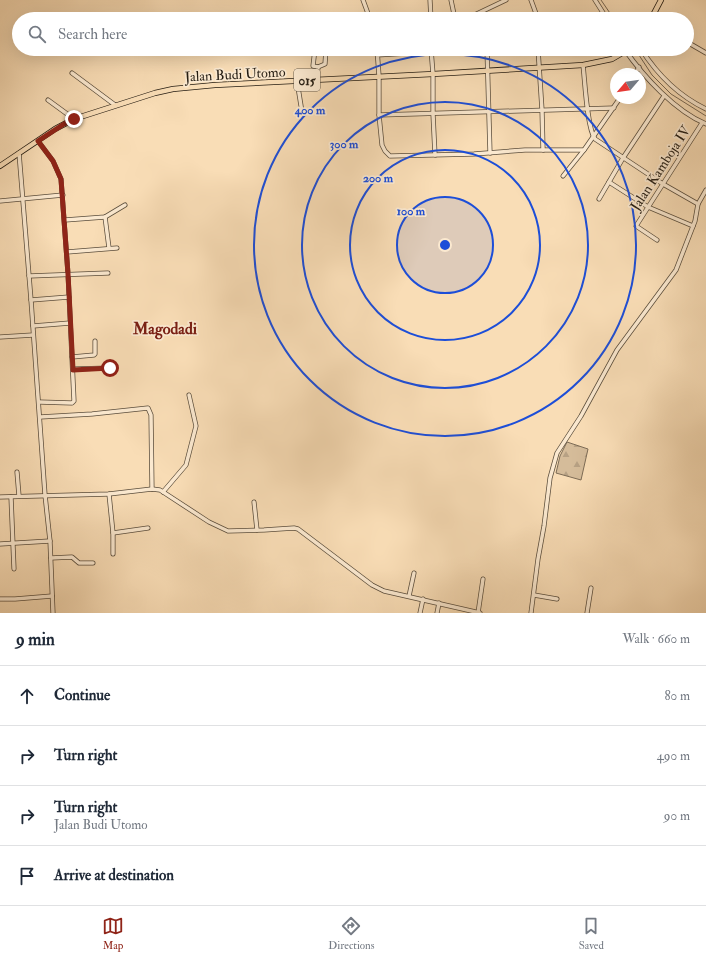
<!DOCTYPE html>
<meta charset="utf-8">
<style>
body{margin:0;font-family:"IM FELL Double Pica",serif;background:#f6f6f7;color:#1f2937}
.compass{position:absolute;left:610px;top:68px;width:36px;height:36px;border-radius:50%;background:#fff;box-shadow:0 4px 16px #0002;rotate:241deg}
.stop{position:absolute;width:12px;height:12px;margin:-9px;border:3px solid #8f2418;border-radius:50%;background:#fff}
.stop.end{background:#8f2418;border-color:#fff;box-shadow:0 1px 4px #0008}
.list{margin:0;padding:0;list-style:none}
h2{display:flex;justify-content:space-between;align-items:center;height:52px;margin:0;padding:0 16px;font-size:17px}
h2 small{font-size:13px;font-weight:400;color:#747a83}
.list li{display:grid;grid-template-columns:26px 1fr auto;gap:12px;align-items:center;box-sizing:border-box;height:60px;padding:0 16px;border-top:1px solid #e0e1e3}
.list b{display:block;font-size:15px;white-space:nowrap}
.list p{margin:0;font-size:13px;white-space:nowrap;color:#747a83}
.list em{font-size:13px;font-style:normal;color:#747a83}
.icon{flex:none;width:22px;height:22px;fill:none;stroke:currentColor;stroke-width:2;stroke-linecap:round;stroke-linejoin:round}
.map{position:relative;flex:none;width:706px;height:613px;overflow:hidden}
.search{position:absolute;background:#fff;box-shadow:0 4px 16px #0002;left:12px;right:12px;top:12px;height:44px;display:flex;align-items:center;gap:10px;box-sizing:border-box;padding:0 14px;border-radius:22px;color:#747a83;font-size:15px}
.sheet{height:292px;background:#fff}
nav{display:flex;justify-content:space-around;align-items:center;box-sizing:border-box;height:56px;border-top:1px solid #e0e1e3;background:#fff;font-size:11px;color:#747a83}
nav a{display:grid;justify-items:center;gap:2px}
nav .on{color:#8f2418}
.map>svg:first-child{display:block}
</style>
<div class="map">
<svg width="706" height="613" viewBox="0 0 706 613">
<defs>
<pattern id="forest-firs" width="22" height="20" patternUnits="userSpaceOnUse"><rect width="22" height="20" fill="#d5bc9a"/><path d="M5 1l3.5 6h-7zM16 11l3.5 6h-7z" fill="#b7a184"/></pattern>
</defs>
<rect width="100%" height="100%" fill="#f9ddb6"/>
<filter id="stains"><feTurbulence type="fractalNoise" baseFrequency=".005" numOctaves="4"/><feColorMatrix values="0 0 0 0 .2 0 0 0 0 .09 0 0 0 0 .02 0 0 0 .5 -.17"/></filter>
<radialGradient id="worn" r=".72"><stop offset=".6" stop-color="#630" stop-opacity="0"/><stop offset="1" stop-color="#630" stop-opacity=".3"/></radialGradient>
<polygon fill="url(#forest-firs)" stroke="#7d6c56" points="567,442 588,449 581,480 556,473 560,456"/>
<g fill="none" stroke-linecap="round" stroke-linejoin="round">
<g stroke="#796954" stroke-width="1">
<polyline points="601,0 614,19"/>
<polyline points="635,49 652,75 671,94 706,116"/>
</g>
<defs>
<g id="minor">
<polyline points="363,0 370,19"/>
<polyline points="430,0 431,19"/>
<polyline points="451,0 455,19"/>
<polyline points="531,0 538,19"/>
<polyline points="595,0 607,19"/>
<polyline points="466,19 506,0"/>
<polyline points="687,42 706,53"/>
<polyline points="315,49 313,66 318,67 325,64 326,49"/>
<polyline points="348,49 349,51"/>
<polyline points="377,49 379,76 379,115 382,145 385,151 390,156 474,154 525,150 584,150 620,98"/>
<polyline points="431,49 433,74 433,114 435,155"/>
<polyline points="487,49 490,153"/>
<polyline points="538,49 542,110 543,150"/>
<path d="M641 49C657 74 679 96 706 109"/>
<path d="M625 50C644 77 675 111 706 124"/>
<polyline points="377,55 473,49"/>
<polyline points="72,73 115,105"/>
<polyline points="635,74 639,67"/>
<polyline points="317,80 318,67"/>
<polyline points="297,81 302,112"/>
<polyline points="48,100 74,119"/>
<polyline points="379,115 614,108"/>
<polyline points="38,141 53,161 61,179 68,274 74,401 72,403 39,402"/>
<polyline points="19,153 31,300 45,495 50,541 53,613"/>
<polyline points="563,176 584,150"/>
<polyline points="609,182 648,207 693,226"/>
<polyline points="599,199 623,158 664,96"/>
<polyline points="0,201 63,195"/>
<polyline points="698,204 706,190"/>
<polyline points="105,217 109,248"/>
<polyline points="65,220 105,217 125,205"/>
<polyline points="657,240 636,226 702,123"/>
<polyline points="67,252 117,248"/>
<polyline points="29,276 108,273"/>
<polyline points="31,300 69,297"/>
<polyline points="33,326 70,323"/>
<polyline points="0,337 33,335"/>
<polyline points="72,357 94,355 95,354 95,341"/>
<polyline points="73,369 110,368"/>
<polyline points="40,417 92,414 148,408 151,415 152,489"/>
<polyline points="17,472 19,496"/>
<polyline points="163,492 186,465 196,426 189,395"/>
<polyline points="109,494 113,533 113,554"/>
<polyline points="0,497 109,494 152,489 160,490 209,522 228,531 264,530 294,528 298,529 372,585 384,591 480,613"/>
<polyline points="11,497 14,569"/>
<polyline points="254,502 257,530"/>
<polyline points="113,533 148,528"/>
<polyline points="0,544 50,541"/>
<polyline points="51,558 72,557 79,563 93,563"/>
<polyline points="534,595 557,599"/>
<polyline points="409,596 414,573"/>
<polyline points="0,599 15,599 52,596"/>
<polyline points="420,613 423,599"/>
<polyline points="437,613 439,603"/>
<polyline points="478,613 483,579"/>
<path d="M531 613 538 559 544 526 550 478 557 453 581 416 617 350 676 270 695 221 698 204 663 184 595 139C587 128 585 82 583 65"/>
<polyline points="587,613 591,588"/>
</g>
<g id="major">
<polyline points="651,19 661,0"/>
<polyline points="0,166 55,129 74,119 155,93 173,89 215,85 433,74 583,65 612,59 629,49"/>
</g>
</defs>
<use href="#minor" stroke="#5a4d3c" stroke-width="5"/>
<use href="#major" stroke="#251d13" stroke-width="6"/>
<use href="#minor" stroke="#fbe9d0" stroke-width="3.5"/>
<use href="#major" stroke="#f9ddb6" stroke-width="4.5"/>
</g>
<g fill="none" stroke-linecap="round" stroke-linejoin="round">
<polyline stroke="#8f2418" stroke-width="5" points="74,119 64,124 38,141 53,161 61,179 68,274 73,370 110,368"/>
</g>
<circle cx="445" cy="245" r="48" fill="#1d4ed8" fill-opacity=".12"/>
<g fill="none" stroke="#1d4ed8" stroke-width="2">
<circle cx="445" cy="245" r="48"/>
<circle cx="445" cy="245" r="95"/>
<circle cx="445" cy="245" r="143"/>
<circle cx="445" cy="245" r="191"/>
</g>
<g text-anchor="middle" stroke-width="3.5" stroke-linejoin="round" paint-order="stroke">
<rect fill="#fbe9d0" stroke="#655a4c" stroke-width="1" x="294" y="69" width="26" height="22" rx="3"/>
<g font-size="13" font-weight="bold" fill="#251d13">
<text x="307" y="85">015</text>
</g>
<g font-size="14" fill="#251d13" stroke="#fbe9d0">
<text transform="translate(235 74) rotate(-3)" y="5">Jalan Budi Utomo</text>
<text transform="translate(660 168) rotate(-57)" y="5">Jalan Kamboja IV</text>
</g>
<g font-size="16" font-weight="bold" fill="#7a1f14" stroke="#fbe9d0">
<text x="165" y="334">Magodadi</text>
</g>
</g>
<circle cx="445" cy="245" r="6" fill="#1d4ed8" stroke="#fbe9d0" stroke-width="2"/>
<g font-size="12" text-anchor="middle" font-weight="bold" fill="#1d4ed8" stroke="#fbe9d0" stroke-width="3.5" stroke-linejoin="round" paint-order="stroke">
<text x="310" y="114">400 m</text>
<text x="344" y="148">300 m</text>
<text x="378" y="182">200 m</text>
<text x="411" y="215">100 m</text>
</g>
<rect width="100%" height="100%" filter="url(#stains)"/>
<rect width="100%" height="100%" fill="url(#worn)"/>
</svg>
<svg class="compass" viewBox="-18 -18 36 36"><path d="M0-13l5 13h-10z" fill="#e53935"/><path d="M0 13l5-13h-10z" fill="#747a83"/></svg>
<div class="stop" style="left:110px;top:368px"></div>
<div class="stop end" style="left:74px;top:119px"></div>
<div class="search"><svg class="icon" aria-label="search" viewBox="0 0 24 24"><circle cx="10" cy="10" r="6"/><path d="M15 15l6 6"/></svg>Search here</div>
</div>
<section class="sheet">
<h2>9 min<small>Walk · 660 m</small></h2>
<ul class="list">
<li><svg class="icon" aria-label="ahead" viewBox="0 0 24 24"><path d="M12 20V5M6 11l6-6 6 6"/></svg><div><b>Continue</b></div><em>80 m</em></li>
<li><svg class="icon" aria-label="right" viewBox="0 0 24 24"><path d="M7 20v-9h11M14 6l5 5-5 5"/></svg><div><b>Turn right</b></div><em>490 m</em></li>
<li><svg class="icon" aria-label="right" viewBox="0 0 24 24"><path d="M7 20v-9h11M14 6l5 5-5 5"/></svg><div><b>Turn right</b><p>Jalan Budi Utomo</p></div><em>90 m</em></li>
<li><svg class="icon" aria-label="arrive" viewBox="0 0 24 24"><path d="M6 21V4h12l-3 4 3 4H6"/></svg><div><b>Arrive at destination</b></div></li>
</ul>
</section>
<nav>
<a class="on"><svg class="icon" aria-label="map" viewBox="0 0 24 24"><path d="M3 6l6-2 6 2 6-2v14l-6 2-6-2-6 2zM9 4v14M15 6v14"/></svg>Map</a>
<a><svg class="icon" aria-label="directions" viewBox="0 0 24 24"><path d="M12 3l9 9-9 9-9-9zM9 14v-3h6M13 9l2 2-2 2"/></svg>Directions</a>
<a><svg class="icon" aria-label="saved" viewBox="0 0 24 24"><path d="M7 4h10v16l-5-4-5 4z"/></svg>Saved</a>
</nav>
